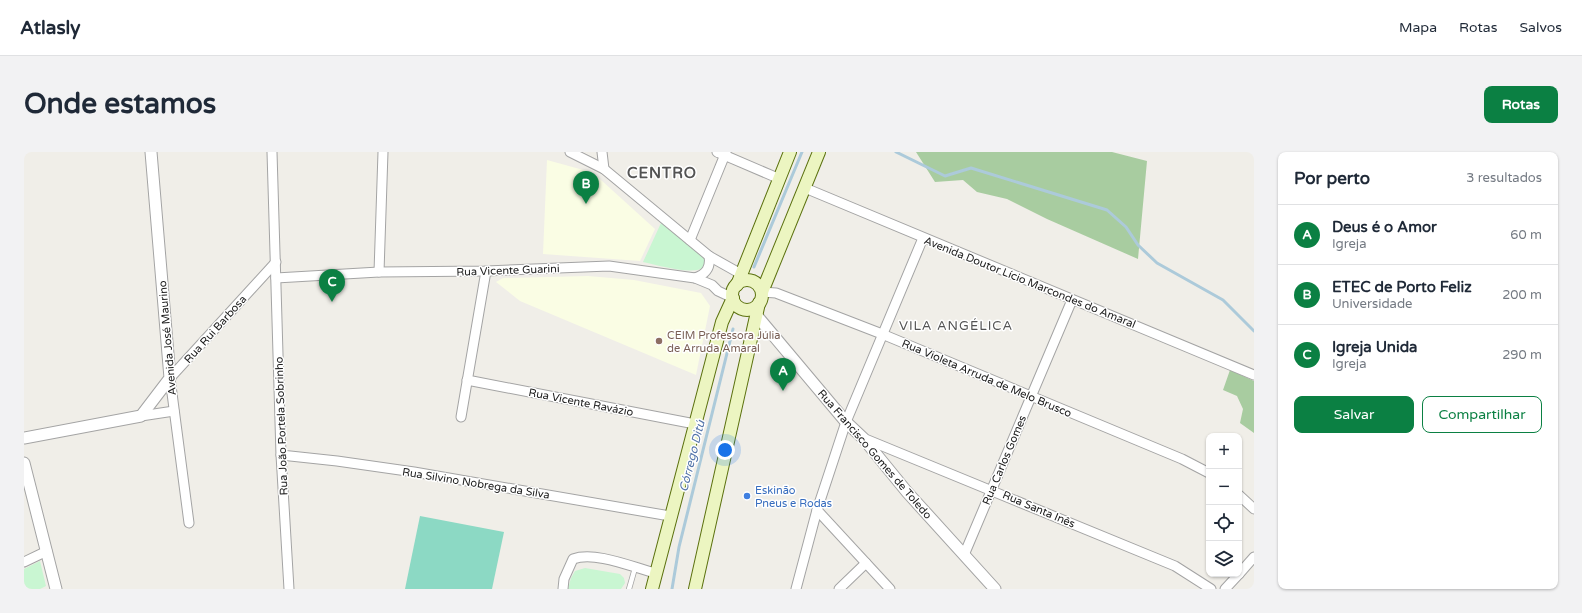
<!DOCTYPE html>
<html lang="pt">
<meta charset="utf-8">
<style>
body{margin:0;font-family:"Varela Round",sans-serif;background:#f2f2f3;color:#1f2937}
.controls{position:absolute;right:12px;bottom:12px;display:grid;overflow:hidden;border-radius:8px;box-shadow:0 1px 3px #0004}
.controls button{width:36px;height:36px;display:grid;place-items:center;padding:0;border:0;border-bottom:1px solid #e0e1e3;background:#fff;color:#1f2937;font:20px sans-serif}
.you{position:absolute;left:701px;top:298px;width:14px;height:14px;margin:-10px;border:3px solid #fff;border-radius:50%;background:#1a73e8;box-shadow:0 0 0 6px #1a73e833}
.badge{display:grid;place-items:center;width:26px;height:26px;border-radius:50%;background:#0b8043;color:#fff;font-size:13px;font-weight:700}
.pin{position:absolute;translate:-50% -33px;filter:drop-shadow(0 1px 2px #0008)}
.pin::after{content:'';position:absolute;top:21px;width:14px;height:12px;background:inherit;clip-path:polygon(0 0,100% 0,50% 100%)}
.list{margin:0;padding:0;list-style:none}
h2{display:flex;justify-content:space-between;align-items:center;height:52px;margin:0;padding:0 16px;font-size:17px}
h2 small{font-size:13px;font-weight:400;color:#747a83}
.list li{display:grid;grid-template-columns:26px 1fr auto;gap:12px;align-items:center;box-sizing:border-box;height:60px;padding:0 16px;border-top:1px solid #e0e1e3}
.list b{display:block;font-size:15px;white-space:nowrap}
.list p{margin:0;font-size:13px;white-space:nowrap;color:#747a83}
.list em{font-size:13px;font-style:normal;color:#747a83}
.actions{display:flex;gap:8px;padding:12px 16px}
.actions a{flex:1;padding:9px 0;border:1px solid #0b8043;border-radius:8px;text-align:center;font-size:14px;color:#0b8043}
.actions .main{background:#0b8043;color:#fff}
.icon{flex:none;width:22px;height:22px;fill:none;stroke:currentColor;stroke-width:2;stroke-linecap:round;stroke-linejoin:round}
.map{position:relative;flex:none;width:1230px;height:437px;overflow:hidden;border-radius:8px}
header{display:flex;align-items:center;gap:24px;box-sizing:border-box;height:56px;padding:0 20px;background:#fff;border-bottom:1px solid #e0e1e3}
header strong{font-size:19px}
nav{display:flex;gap:22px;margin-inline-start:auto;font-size:14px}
.intro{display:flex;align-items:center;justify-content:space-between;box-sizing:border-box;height:96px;padding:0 24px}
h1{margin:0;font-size:28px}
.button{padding:10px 18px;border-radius:8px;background:#0b8043;color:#fff;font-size:14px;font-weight:700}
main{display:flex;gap:24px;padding:0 24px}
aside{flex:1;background:#fff;border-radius:8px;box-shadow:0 1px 3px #0004}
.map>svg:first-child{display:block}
</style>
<header>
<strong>Atlasly</strong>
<nav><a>Mapa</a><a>Rotas</a><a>Salvos</a></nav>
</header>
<div class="intro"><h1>Onde estamos</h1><a class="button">Rotas</a></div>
<main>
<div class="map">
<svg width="1230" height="437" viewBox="0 0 1230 437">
<rect width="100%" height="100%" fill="#f0eee8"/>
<g fill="#fafde4">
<polygon points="523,8 563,19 577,28 631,77 616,109 519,102"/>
<polygon points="564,124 610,128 677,141 686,154 672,223 496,149 472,130 479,126"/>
</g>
<g fill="#a8cca0">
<polygon points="892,0 1088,0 1123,9 1114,107 1023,67 983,47 953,40 939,28 911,30"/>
<polygon points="1206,218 1230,229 1230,281 1216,271 1219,257 1213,244 1199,238"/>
</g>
<g fill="#c9f6d2">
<path d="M637 71 679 105 681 108V115C668 124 634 113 619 110Z"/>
<polygon points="16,409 22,434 16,437 0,437 0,417"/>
<polygon points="561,416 596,422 600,426 601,431 597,437 544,437 547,426 551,419"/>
</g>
<polygon fill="#8cd9c4" points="396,364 480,380 468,437 381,437"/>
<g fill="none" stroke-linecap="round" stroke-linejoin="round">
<g stroke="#accada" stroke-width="3">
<polyline points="872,0 921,24 947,16 1083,58 1102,75 1114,93 1133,111 1199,148 1230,179"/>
<polyline points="730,115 778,0"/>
<polyline points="648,437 655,395 709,177"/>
</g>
<defs>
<polyline id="service" points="605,437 611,416"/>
<g id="minor">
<polyline points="248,0 257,303 265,437"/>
<polyline points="546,0 580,17 685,104 717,122"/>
<polyline points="578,0 580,17"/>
<polyline points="693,0 756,27"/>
<polyline points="781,36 1230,223"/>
<polyline points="666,88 702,0"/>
<polyline points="355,120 359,0"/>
<polyline points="252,126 355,120 462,119 585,114 671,126 688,133 694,139 709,146"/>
<path d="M671 126C682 122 687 116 685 104"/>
<polyline points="738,140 752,141 858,182 1158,307 1185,321"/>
<polyline points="443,228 671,272"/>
<polyline points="117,264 150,259"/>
<polyline points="437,265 462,119"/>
<polyline points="839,286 1151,414 1187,437"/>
<polyline points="257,303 313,309 390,320 646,364"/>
<polyline points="1215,343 1230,357"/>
<polyline points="793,358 866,437"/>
<polyline points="165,371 146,226 252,110"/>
<polyline points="940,403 1048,148"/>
<polyline points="0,410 23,399"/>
<polyline points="1215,422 1230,405"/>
<path d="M539 437 540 427 549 407C571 399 608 415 631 421"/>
<polyline points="772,437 793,358 822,270 899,86"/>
<polyline points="815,437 842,411"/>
<polyline points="1201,437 1215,422"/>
</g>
<g id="tertiary">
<polyline points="733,164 822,270 839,286 883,340 971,437"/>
<polyline points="0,286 117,264 146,226 127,0"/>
<polyline points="0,311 32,437"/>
</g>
<g id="secondary">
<circle cx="723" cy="143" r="15"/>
<polyline points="713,133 766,0"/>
<polyline points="738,140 795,0"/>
<polyline points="628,437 698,170 709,146"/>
<polyline points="671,437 735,151"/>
</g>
</defs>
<use href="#service" stroke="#a4a4a4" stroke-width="6"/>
<use href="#minor" stroke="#a4a4a4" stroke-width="11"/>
<use href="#tertiary" stroke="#a4a4a4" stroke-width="13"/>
<use href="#secondary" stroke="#5b710e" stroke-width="14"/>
<use href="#service" stroke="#fff" stroke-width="4.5"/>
<use href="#minor" stroke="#fff" stroke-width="9"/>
<use href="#tertiary" stroke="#fff" stroke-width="11"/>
<use href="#secondary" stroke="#ecf5c1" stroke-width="12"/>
</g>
<circle fill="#8d6e63" stroke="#fff" stroke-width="1.5" cx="635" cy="189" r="4"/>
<circle fill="#3f7fe0" stroke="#fff" stroke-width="1.5" cx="723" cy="344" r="4"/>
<g text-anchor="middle" stroke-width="3" stroke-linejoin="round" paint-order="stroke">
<g font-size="11" fill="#202020" stroke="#fff">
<text transform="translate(484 118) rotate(-2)" y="4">Rua Vicente Guarini</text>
<text transform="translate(1006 130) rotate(22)" y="4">Avenida Doutor Lício Marcondes do Amaral</text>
<text transform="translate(191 177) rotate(-48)" y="4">Rua Rui Barbosa</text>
<text transform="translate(143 186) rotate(-95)" y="4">Avenida José Maurino</text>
<text transform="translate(963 226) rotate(23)" y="4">Rua Violeta Arruda de Melo Brusco</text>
<text transform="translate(557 250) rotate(11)" y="4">Rua Vicente Ravázio</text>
<text transform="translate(257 274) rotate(-92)" y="4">Rua João Portela Sobrinho</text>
<text transform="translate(851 302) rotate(49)" y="4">Rua Francisco Gomes de Toledo</text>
<text transform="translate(980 308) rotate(-67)" y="4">Rua Carlos Gomes</text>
<text transform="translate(452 331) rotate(9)" y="4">Rua Silvino Nobrega da Silva</text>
<text transform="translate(1015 357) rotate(23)" y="4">Rua Santa Inês</text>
</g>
<g font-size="11" fill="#785e54" stroke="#fff" text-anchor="start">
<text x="643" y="187">CEIM Professora Júlia<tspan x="643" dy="13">de Arruda Amaral</tspan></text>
</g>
<g font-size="11" fill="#366cbe" stroke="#fff" text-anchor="start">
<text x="731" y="342">Eskinão<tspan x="731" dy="13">Pneus e Rodas</tspan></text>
</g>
<g font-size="12" font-style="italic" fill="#5374a9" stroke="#fff">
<text transform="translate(668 304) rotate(-76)" y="4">Córrego Ditú</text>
</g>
<g font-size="13" letter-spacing="1" fill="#535353" stroke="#fff">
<text x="932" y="178">VILA ANGÉLICA</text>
</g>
<g font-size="15" font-weight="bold" letter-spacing="1" fill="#535353" stroke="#fff">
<text x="638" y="26">CENTRO</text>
</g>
</g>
</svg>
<div class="controls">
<button>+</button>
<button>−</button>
<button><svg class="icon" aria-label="locate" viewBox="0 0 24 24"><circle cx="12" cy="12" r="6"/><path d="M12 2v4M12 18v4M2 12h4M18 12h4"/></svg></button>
<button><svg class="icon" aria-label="layers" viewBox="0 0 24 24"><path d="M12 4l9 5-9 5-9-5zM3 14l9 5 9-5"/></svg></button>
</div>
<div class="you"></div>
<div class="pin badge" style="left:759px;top:239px">A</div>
<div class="pin badge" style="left:562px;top:52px">B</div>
<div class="pin badge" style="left:308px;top:150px">C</div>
</div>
<aside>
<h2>Por perto<small>3 resultados</small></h2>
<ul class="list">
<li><span class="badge">A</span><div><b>Deus é o Amor</b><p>Igreja</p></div><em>60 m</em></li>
<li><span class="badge">B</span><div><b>ETEC de Porto Feliz</b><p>Universidade</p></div><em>200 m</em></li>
<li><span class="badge">C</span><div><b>Igreja Unida</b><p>Igreja</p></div><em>290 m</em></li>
</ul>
<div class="actions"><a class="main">Salvar</a><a>Compartilhar</a></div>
</aside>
</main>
